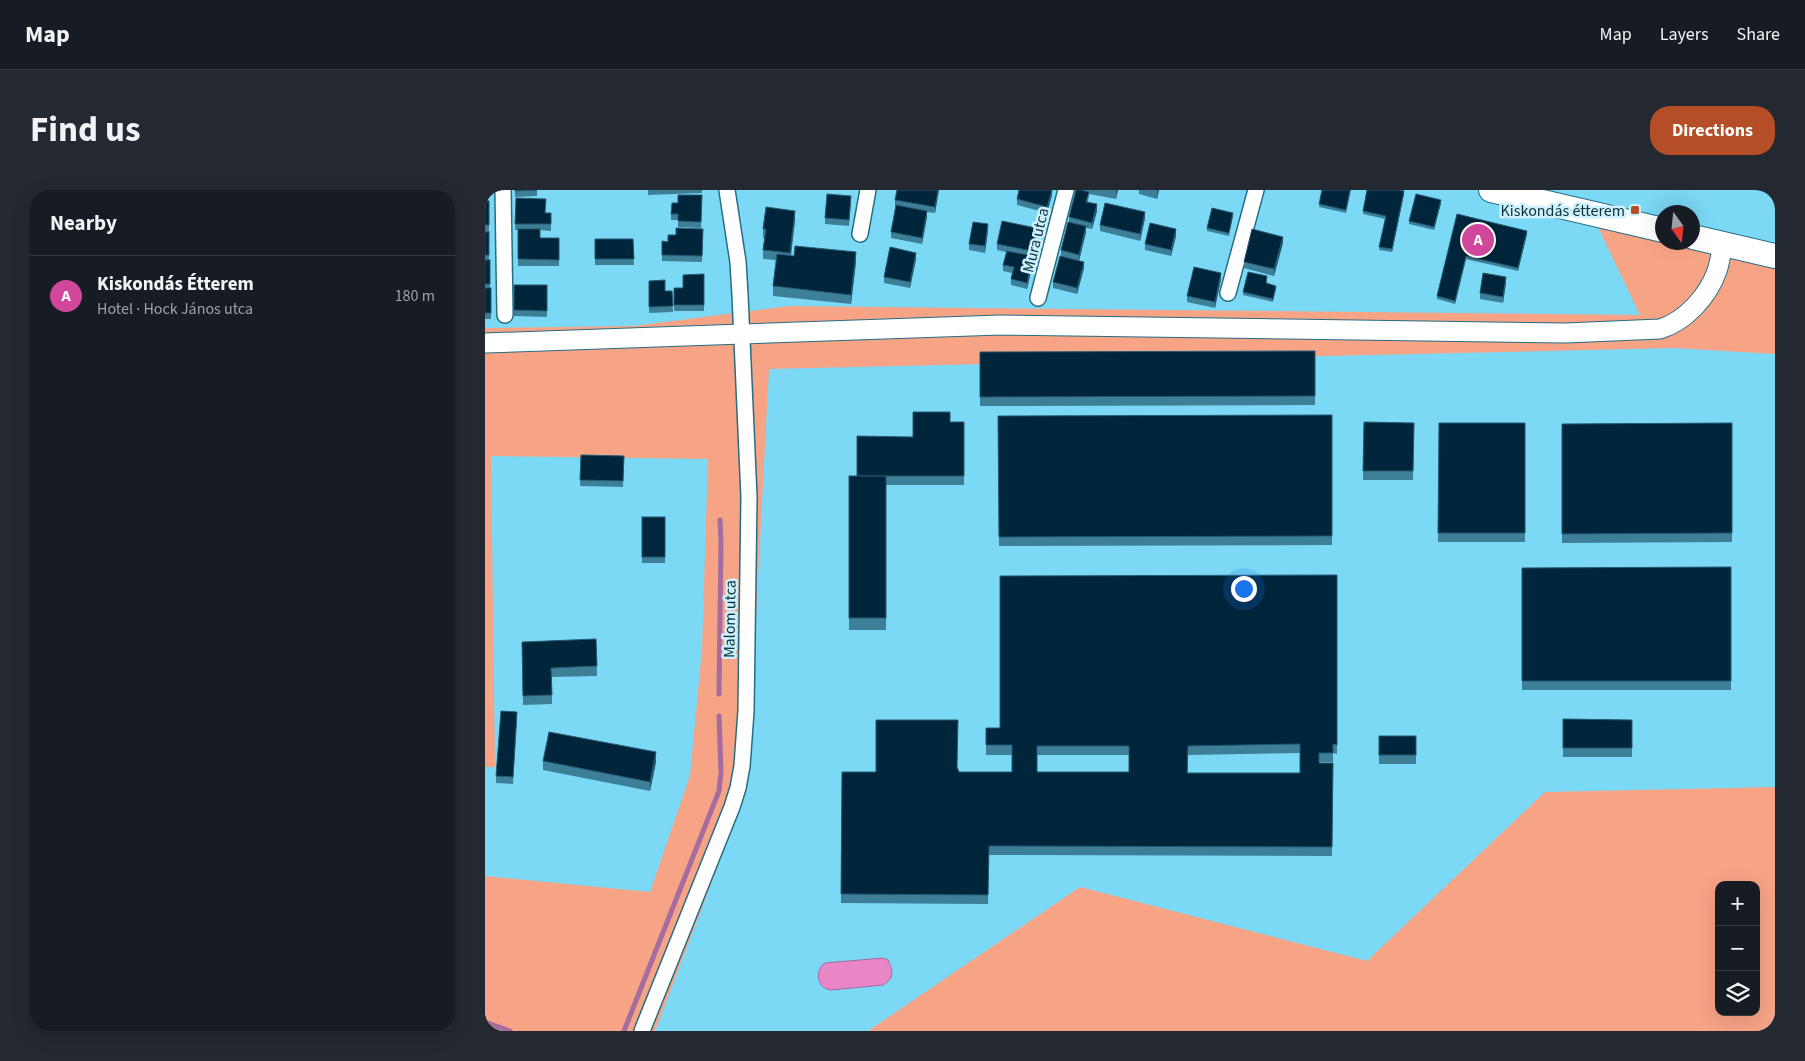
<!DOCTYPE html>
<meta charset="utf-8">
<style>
body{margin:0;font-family:"Source Sans 3",sans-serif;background:#242831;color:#f1f3f6}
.controls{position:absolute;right:15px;bottom:15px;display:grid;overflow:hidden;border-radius:10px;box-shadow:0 5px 20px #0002}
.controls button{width:45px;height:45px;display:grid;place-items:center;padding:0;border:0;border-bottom:1px solid #363941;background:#171b24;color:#f1f3f6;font:25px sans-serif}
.compass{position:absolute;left:1170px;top:15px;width:45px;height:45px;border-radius:50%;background:#171b24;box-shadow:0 5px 20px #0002;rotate:165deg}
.you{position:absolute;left:758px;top:398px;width:18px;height:18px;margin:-12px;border:4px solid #fff;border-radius:50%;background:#1a73e8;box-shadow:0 0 0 8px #1a73e833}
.badge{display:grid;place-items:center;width:32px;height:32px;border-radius:50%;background:#b54e26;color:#fff;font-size:16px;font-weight:700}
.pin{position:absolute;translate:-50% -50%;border:2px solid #fff;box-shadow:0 1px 5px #0006}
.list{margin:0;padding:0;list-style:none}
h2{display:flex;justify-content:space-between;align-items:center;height:65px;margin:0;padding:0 20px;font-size:21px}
h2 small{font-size:16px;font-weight:400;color:#9ea1a6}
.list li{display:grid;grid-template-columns:32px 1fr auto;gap:15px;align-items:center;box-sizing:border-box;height:80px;padding:0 20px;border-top:1px solid #363941}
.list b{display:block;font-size:19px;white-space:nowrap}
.list p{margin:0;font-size:16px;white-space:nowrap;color:#9ea1a6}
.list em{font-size:16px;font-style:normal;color:#9ea1a6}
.icon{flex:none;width:28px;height:28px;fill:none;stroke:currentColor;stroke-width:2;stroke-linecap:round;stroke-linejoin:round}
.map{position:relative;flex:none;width:1290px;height:841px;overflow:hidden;border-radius:20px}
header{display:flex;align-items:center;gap:30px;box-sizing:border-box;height:70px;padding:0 25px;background:#171b24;border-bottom:1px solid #363941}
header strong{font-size:24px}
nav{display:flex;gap:28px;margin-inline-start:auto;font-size:18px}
.intro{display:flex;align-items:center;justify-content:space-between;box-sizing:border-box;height:120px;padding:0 30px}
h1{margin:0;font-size:35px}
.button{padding:12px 22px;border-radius:20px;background:#b54e26;color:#fff;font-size:18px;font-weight:700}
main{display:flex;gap:30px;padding:0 30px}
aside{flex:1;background:#171b24;border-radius:20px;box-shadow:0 5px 20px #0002}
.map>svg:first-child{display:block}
</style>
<header>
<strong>Map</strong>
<nav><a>Map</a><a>Layers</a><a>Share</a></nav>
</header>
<div class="intro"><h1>Find us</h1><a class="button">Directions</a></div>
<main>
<aside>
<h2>Nearby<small></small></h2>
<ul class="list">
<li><span class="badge" style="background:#d1479c">A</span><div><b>Kiskondás Étterem</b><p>Hotel · Hock János utca</p></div><em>180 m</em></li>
</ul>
</aside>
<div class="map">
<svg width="1290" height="841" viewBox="0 0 1290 841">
<rect width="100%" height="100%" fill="#7cd9f6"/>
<g fill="#f7a386" fill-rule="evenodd">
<polygon points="1102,14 1177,32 1178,52 1208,52 1290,57 1290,164 1188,158 284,179 262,600 170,841 0,841 0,686 165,702 205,586 217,459 223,269 6,266 10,577 0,577 0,138 148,136 304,116 1155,125"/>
<path d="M1290 597V841H383L595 697 882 771 1060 602ZM1234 695H1271V822H1234Z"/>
</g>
<path fill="#e886c8" stroke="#a56d9f" d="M398 768 403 770C408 781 410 788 398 795L346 800C332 799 329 780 340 773Z"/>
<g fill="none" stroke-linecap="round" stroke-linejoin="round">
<g stroke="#a56d9f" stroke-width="5">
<polyline points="234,504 236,353 235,330"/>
<polyline points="0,832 25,841"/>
<polyline points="139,841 234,601 236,582 234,526"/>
</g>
<defs>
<g id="minor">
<polyline points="18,0 20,125"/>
<polyline points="375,44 383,0"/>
<polyline points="743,103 771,0"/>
<polyline points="553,108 581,0"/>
<polyline points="157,841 247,617 253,598 257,576 261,521 264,307 255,105 253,72 242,0"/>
</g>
<path id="tertiary" d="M0 153 515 135 1081 143 1175 139C1201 131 1223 106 1232 81 1235 72 1236 63 1238 54"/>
<g id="primary">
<polyline points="1006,0 1178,40"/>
<polyline points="1208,47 1290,66"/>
</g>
</defs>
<use href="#minor" stroke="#246e83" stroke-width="18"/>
<use href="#tertiary" stroke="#246e83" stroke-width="21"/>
<use href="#primary" stroke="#246e83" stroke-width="26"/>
<use href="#minor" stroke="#fff" stroke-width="15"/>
<use href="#tertiary" stroke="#fff" stroke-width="19"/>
<use href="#primary" stroke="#fff" stroke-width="24"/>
</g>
<g fill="#3e7f98" fill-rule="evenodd">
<polygon points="0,0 2,0 1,11 4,11 4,42 0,42"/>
<polygon points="30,0 52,0 52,6 30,7"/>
<polygon points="163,0 217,0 217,3 163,5"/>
<polygon points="454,0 450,23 442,22 442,27 437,54 406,48 406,42 411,16 410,16 410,10"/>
<polygon points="567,0 567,5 562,23 532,15 532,9"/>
<polygon points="591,0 633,0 631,9 604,4 603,12 612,21 607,39 601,38 601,42 594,71 599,78 592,104 568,98 568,92 576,66 576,60 584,32 584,27"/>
<polygon points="654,0 674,0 672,9 654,4"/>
<polygon points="837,0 866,0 861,23 834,17"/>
<polygon points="919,4 907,62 894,60 900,29 878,24 878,21"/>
<polygon points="217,5 216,38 193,37 193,30 186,30 186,24 193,13"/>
<polygon points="31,8 60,23 66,23 66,41 55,40 55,48 74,48 74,76 33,76 33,40 30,40"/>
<polygon points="366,12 364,36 340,34 340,28"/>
<polygon points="956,13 949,40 924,34 924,31"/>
<polygon points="972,24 1042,44 1033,81 981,69 970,114 952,109 952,106"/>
<polygon points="748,26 744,46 722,41 722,38"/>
<polygon points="660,28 655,51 615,41 615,35"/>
<polygon points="310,30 306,66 371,72 366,114 288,106 288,96 291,70 278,69 278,60 280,48 278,48 278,39"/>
<polygon points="218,39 217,72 177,71 177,51 183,52 191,45"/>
<polygon points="503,40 500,63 484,60 484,54"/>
<polygon points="0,42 4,42 4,70 5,70 5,98 6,98 6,129 0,129"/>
<polygon points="551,44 547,66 548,72 542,99 526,95 526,89 527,83 518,81 518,75 521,62 512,60 512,54"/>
<polygon points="691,46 686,66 660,60 660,54"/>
<polygon points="110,49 148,49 149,75 110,75"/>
<polygon points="798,53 789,86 759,78 759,72"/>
<polygon points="431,69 425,98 399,93 399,87"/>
<polygon points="219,84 219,121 189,121 189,98 198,98"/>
<polygon points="736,89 730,118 702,112 702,106"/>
<polygon points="782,90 782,93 791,99 788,112 758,105 758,102"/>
<polygon points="164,91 180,101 187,101 188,122 164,123"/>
<polygon points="1021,93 1018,113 995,109 995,103"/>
<polygon points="29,95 62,95 62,127 29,126"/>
<polygon points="830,161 830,215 495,216 495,162"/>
<polygon points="847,225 847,355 514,356 513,226"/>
<polygon points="465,232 479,232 479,295 401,295 401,440 364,440 364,286 372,286 428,247"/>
<polygon points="879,232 929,233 928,290 878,290"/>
<polygon points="954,233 1040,233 1040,352 953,352"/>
<polygon points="1247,233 1247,352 1077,353 1077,234"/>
<polygon points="96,265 139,266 138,297 95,296"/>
<rect x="157" y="327" width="23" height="46"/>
<polygon points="1246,377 1246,500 1037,500 1037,378"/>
<path d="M852 385V564L848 563V572H834V573H848L847 666 504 665 503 714 356 713 357 582H391L472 577 474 582H527V565H501V538H515ZM815 563V583H703V565ZM552 565H644V582H552Z"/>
<polygon points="111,449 112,486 67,487 67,514 38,515 37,461"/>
<polygon points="32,528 28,594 11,593 11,586"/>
<polygon points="1078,529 1147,530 1147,567 1078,567"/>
<rect x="894" y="546" width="37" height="28"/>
<polygon points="58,571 171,572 165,601 58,580"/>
</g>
<g fill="#265b73">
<polygon points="453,0 454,0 450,23 450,17"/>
<polygon points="567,0 567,5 562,23 562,17"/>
<polygon points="631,0 633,0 631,9"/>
<polygon points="672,0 674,0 672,9"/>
<polygon points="919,1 919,4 907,62 907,59"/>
<polygon points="956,10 956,13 949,40 949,37"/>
<polygon points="612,14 612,21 607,39 607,33"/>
<polygon points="310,21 310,30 305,72 305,63"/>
<polygon points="442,21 442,27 437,54 437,48"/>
<polygon points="660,22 660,28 655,51 655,44"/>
<polygon points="503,34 503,40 500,63 500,56"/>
<polygon points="601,36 601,42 594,71 594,65"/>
<polygon points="551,38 551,44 547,67 547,61"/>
<polygon points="691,39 691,46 686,66 686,60"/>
<polygon points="1042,41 1042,44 1033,81 1033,78"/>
<polygon points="798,47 798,53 789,86 789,79"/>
<polygon points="371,62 371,72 366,114 366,105"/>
<polygon points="431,63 431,69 425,98 425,92"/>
<polygon points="548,66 548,72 542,99 542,93"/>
<polygon points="981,66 981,69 970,114 970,111"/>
<polygon points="599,72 599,78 592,104 592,98"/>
<polygon points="736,83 736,89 730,118 730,112"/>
<polygon points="1021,87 1021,93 1018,113 1018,107"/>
<polygon points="171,562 171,572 165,601 165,592"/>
</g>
<g fill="#01253b" stroke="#265b73" fill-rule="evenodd">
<polygon points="0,0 2,0 1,7 0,7"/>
<polygon points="30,0 52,0 30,1"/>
<polygon points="412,0 453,0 450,17 410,10"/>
<polygon points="534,0 567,0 562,17 532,9"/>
<polygon points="591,0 596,0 604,2 601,12 612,14 607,33 584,27"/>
<polygon points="837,0 865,0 861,20 834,14"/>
<polygon points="882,0 915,0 919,1 907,59 894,57 901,26 878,21"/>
<polygon points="342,4 366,6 364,30 340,28"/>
<polygon points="931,4 956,10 949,37 924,31"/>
<polygon points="193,5 217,5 216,32 193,31 193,24 186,24 187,13 193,13"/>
<polygon points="31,8 61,9 60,23 66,23 66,34 30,34"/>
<polygon points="0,10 4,11 4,35 0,35"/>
<polygon points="620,13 660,22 655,44 615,35"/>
<polygon points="411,15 442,21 437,48 406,42"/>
<polygon points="281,17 310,21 305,63 278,60 281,39 278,39"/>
<polygon points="727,18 748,23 744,43 722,38"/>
<polygon points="972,24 1042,41 1033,78 981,66 970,111 952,106"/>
<polygon points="517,31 551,38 547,61 512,54"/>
<polygon points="488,32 503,34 500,56 484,54"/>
<polygon points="583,32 601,36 594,65 576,60"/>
<polygon points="665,33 691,39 686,60 660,54"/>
<polygon points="191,38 218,39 217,66 177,65 177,51 183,52 183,45 191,45"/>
<polygon points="33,39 55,39 55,48 74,48 74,70 33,69"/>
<polygon points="767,39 798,47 789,79 759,72"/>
<rect x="0" y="42" width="4" height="23"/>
<polygon points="110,49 148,49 149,69 110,69"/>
<polygon points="310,56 371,62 366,105 288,96 292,64 309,66"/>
<polygon points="405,57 431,63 425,92 399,87"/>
<polygon points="522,61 548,66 542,93 526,89 529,77 518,75"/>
<polygon points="575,66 599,72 592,98 568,92"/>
<rect x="0" y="70" width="5" height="24"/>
<polygon points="709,77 736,83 730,112 702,106"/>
<polygon points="763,82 782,86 781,93 791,96 788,109 758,102"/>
<polygon points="998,83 1021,87 1018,107 995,103"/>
<polygon points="219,84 219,115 189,115 189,98 198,98 198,85"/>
<polygon points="180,90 180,101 187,101 188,116 164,117 164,91"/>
<polygon points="29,95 62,95 62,121 29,120"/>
<rect x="0" y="98" width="6" height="25"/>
<polygon points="830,161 830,206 495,207 495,162"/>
<polygon points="428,222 465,222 465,232 479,232 479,286 372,286 372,246 428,247"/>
<polygon points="847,225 847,346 514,347 513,226"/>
<polygon points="879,232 929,233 928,281 878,281"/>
<polygon points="954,233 1040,233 1040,343 953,343"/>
<polygon points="1247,233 1247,343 1077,344 1077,234"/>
<polygon points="96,265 139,266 138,291 95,290"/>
<rect x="364" y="286" width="37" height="142"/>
<rect x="157" y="327" width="23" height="40"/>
<polygon points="1246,377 1246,491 1037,491 1037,378"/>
<path d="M852 385V555L848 554V563H834V573H848L847 657 504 656 503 705 356 704 357 582H391V530H473L472 577 474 582H527V555H501V538H515V386ZM815 554V583H702L703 556ZM552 556H644V582H552Z"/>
<polygon points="111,449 112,476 66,478 67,505 38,506 37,452"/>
<polygon points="16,521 32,522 28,587 11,586"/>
<polygon points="1078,529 1147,530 1147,558 1078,558"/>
<polygon points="64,542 171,562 165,592 58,571"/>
<rect x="894" y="546" width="37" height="19"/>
</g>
<rect fill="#b54e26" stroke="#cff1fd" stroke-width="2" x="1145" y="15" width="10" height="10" rx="2.5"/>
<g text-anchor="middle" stroke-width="5" stroke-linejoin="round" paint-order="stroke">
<g font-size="16" fill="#0a343f" stroke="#cff1fd" text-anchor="end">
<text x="1140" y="26">Kiskondás étterem</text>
</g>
<g font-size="16" fill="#0a343f" stroke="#cff1fd">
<text transform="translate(550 50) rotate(-76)" y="6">Mura utca</text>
<text transform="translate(244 429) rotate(-89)" y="6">Malom utca</text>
</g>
</g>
</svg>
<div class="controls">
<button>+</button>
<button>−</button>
<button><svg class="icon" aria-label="layers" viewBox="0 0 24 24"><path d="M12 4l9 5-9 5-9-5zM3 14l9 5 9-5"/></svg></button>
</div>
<svg class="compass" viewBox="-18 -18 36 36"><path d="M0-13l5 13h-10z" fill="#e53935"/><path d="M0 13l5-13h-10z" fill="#9ea1a6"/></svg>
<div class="you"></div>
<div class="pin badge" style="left:993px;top:50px;background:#d1479c">A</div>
</div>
</main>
